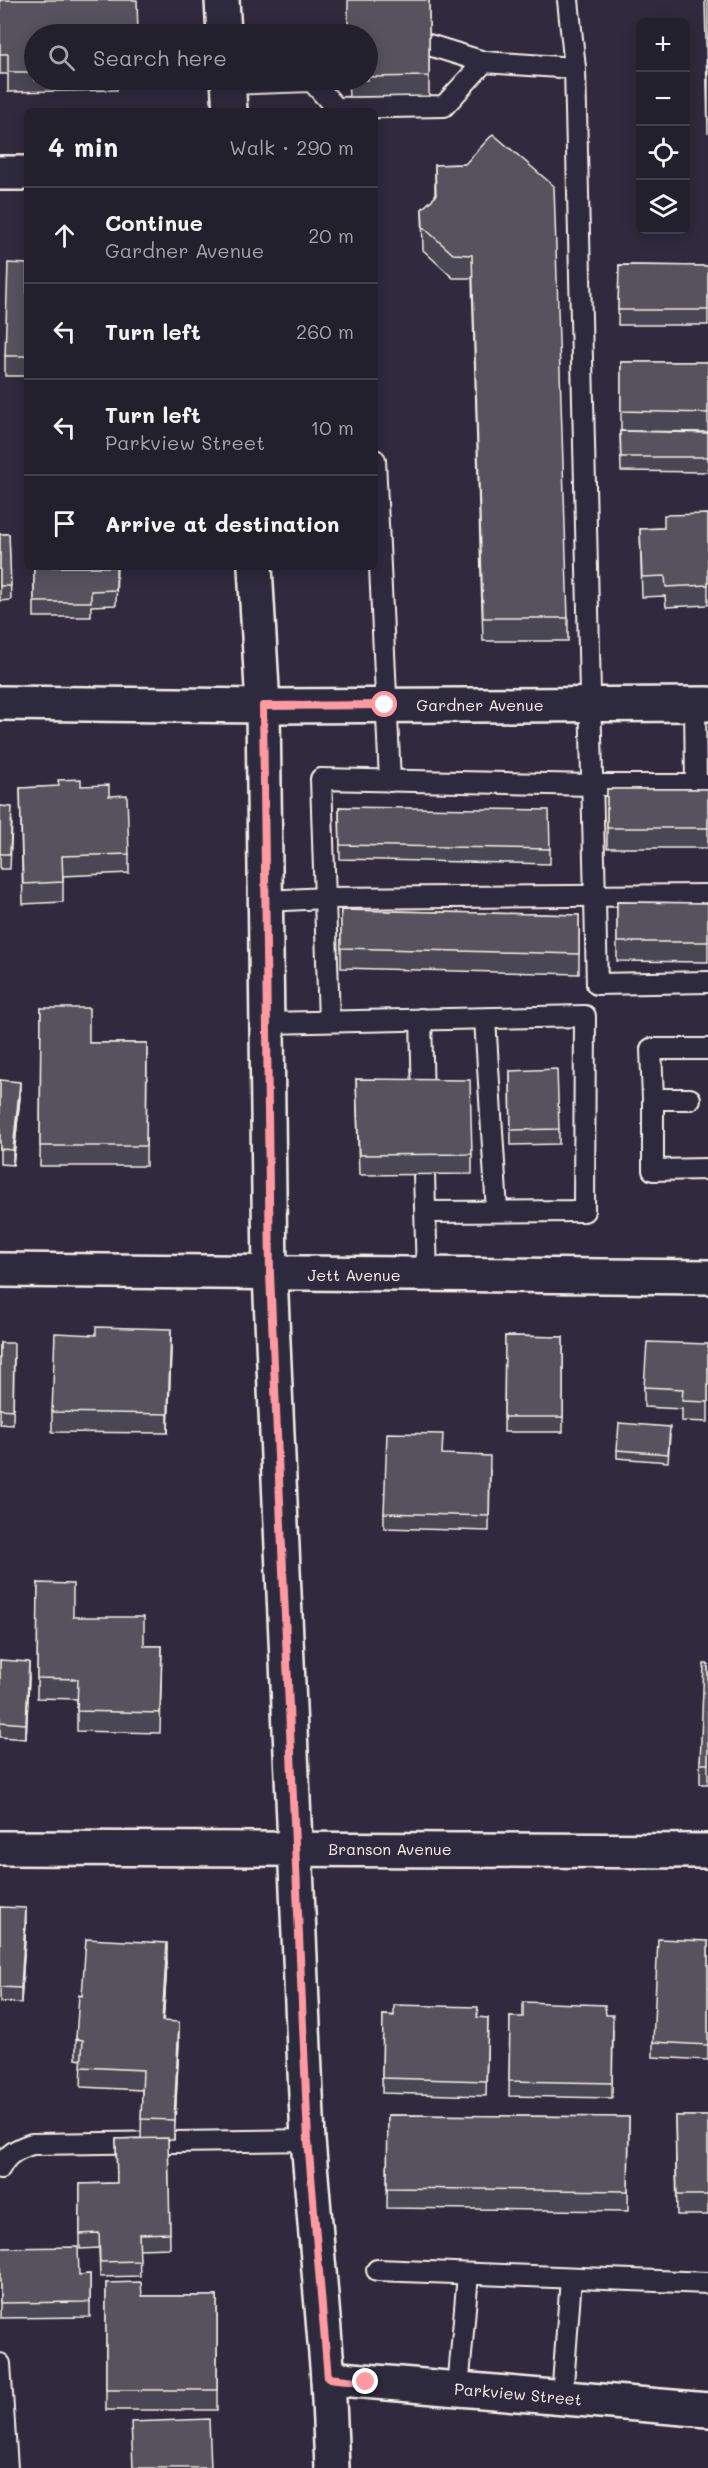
<!DOCTYPE html>
<meta charset="utf-8">
<style>
body{margin:0;font-family:Mali,sans-serif;background:#2f2d3a;color:#f1f3f6}
.controls{position:absolute;right:18px;top:18px;display:grid;overflow:hidden;border-radius:9px;box-shadow:0 3px 15px #0003}
.controls button{width:54px;height:54px;display:grid;place-items:center;padding:0;border:0;border-bottom:2px solid #403e4a;background:#23202e;color:#f1f3f6;font:30px sans-serif}
.stop{position:absolute;width:18px;height:18px;margin:-14px;border:4px solid #ff9aa2;border-radius:50%;background:#fff}
.stop.end{background:#ff9aa2;border-color:#fff;box-shadow:0 2px 6px #0008}
.list{margin:0;padding:0;list-style:none}
h2{display:flex;justify-content:space-between;align-items:center;height:78px;margin:0;padding:0 24px;font-size:26px}
h2 small{font-size:20px;font-weight:400;color:#a3a3aa}
.list li{display:grid;grid-template-columns:39px 1fr auto;gap:18px;align-items:center;box-sizing:border-box;height:96px;padding:0 24px;border-top:2px solid #403e4a}
.list b{display:block;font-size:22px;white-space:nowrap}
.list p{margin:0;font-size:20px;white-space:nowrap;color:#a3a3aa}
.list em{font-size:20px;font-style:normal;color:#a3a3aa}
.icon{flex:none;width:33px;height:33px;fill:none;stroke:currentColor;stroke-width:2;stroke-linecap:round;stroke-linejoin:round}
.map{position:relative;flex:none;width:708px;height:2468px;overflow:hidden}
.search{position:absolute;background:#23202e;box-shadow:0 3px 15px #0003;left:24px;top:24px;width:354px;height:66px;display:flex;align-items:center;gap:15px;box-sizing:border-box;padding:0 21px;border-radius:33px;color:#a3a3aa;font-size:22px}
.panel{position:absolute;background:#23202e;box-shadow:0 3px 15px #0003;left:24px;top:108px;width:354px;height:462px;border-radius:9px}
.map>svg:first-child{display:block}
</style>
<div class="map">
<svg width="708" height="2468" viewBox="0 0 708 2468">
<rect width="100%" height="100%" fill="#2f2a3d"/>
<filter id="ink" filterUnits="userSpaceOnUse"><feTurbulence type="fractalNoise" baseFrequency=".0167" numOctaves="2"/><feDisplacementMap in="SourceGraphic" scale="12" xChannelSelector="R" yChannelSelector="G"/><feConvolveMatrix kernelMatrix="1 2 1 2 8 2 1 2 1" color-interpolation-filters="sRGB"/></filter>
<g filter="url(#ink)">
<g fill="none" stroke-linecap="round" stroke-linejoin="round">
<defs>
<g id="lane">
<polyline points="568,0 575,68 597,984 708,982"/>
<polyline points="429,45 484,62"/>
<polyline points="229,84 312,81 336,108 444,106 484,62 575,68"/>
<polyline points="375,460 390,781"/>
<polyline points="695,704 696,785"/>
<polyline points="266,901 325,898 708,895"/>
<polyline points="421,1019 423,1100"/>
<polyline points="485,1019 497,1211"/>
<polyline points="329,1021 321,779 593,785 708,785"/>
<polyline points="267,1023 585,1016 584,1211 426,1212"/>
<polyline points="653,1099 651,1049 708,1049"/>
<polyline points="690,1099 653,1099 653,1170 708,1169"/>
<polyline points="424,1174 427,1275"/>
<path d="M0 2168C7 2154 17 2149 32 2144L308 2140"/>
<polyline points="377,2270 708,2283"/>
<polyline points="0,2364 7,2468"/>
<polyline points="458,2389 468,2274"/>
<polyline points="562,2398 571,2278"/>
</g>
<g id="street">
<polyline points="0,173 27,173"/>
<polyline points="0,703 263,706 708,704"/>
<polyline points="0,1270 708,1277"/>
<polyline points="0,1848 708,1851"/>
<polyline points="328,2378 708,2410"/>
</g>
<g id="secondary">
<polyline points="222,0 224,34"/>
<polyline points="228,80 230,111"/>
<polyline points="255,567 263,706 270,1274 308,2140 328,2378 332,2468"/>
</g>
</defs>
<use href="#lane" stroke="#f4f1e8" stroke-width="24"/>
<use href="#street" stroke="#f4f1e8" stroke-width="38"/>
<use href="#secondary" stroke="#f4f1e8" stroke-width="38"/>
<use href="#lane" stroke="#2f2a3d" stroke-width="20"/>
<use href="#street" stroke="#2f2a3d" stroke-width="33"/>
<use href="#secondary" stroke="#2f2a3d" stroke-width="33"/>
</g>
<g fill="#4a4752" stroke="#f4f1e8" stroke-width="1.5">
<polygon points="0,0 34,34 34,80 117,80 117,90 8,92 8,74 0,74"/>
<polygon points="429,0 429,96 349,97 348,80 368,80 368,34"/>
<polygon points="465,164 568,618 568,641 483,641 472,278 453,278 423,250 422,209 435,197 435,165"/>
<polygon points="27,264 27,376 5,376 5,356"/>
<polygon points="619,265 708,266 708,325 618,325"/>
<polygon points="621,362 708,362 708,432 621,431"/>
<polygon points="620,431 708,433 708,472 621,471"/>
<polygon points="708,514 708,605 666,607 665,596 642,597 640,529 664,528"/>
<polygon points="0,534 9,534 11,600 0,601"/>
<polygon points="34,567 117,567 116,605 91,606 91,617 34,617"/>
<polygon points="81,786 109,796 129,854 129,873 63,876 63,902 23,904 20,788"/>
<rect x="607" y="789" width="101" height="59"/>
<polygon points="0,806 12,821 10,869 0,869"/>
<polygon points="339,807 550,849 550,864 340,859"/>
<polygon points="617,902 708,903 708,962 617,961"/>
<polygon points="341,910 579,915 579,974 341,968"/>
<polygon points="41,1008 89,1043 147,1043 146,1166 40,1166"/>
<polygon points="510,1071 559,1129 559,1144 511,1145"/>
<polygon points="356,1079 472,1154 472,1174 359,1175"/>
<polygon points="0,1080 20,1097 13,1165 0,1164"/>
<polygon points="96,1335 171,1349 168,1433 52,1432 52,1412"/>
<polygon points="505,1336 563,1337 563,1432 504,1432"/>
<polygon points="0,1343 14,1358 13,1425 0,1424"/>
<polygon points="708,1344 708,1422 682,1421 682,1409 644,1407 644,1387"/>
<polygon points="670,1435 668,1462 617,1458 617,1450"/>
<polygon points="442,1454 490,1470 489,1531 384,1528 384,1513"/>
<polygon points="38,1583 73,1617 144,1646 162,1646 160,1733 77,1731 77,1699 37,1698"/>
<polygon points="0,1660 29,1677 26,1739 0,1737"/>
<polygon points="708,1664 708,1784 700,1784 700,1764"/>
<polygon points="0,1907 26,1923 21,2003 0,2002"/>
<polygon points="708,1941 708,2060 653,2057 653,2042"/>
<polygon points="167,1963 163,2021 179,2042 174,2140 168,2140 170,2248 139,2249 140,2276 100,2277 99,2248 80,2249 80,2184 117,2183 116,2139 141,2138 142,2090 81,2087 82,2060 76,2059 76,2039 82,1996"/>
<polygon points="383,2015 488,2018 486,2096 382,2093"/>
<polygon points="510,2017 613,2030 612,2098 509,2096"/>
<polygon points="388,2115 629,2117 628,2211 387,2208"/>
<polygon points="675,2116 708,2116 708,2215 677,2215"/>
<polygon points="0,2248 79,2275 90,2274 90,2317 0,2318"/>
<polygon points="106,2283 142,2296 217,2296 217,2410 106,2410"/>
</g>
<g fill="#3c3942" stroke="#f4f1e8" stroke-width="1.5">
<polygon points="20,1082 20,1097 13,1165 13,1150"/>
<polygon points="171,1329 171,1349 168,1433 168,1414"/>
<polygon points="29,1662 29,1677 26,1739 26,1724"/>
<polygon points="26,1908 26,1923 21,2003 21,1988"/>
<polygon points="167,1943 167,1963 162,2041 162,2021"/>
<polygon points="179,2022 179,2042 174,2140 174,2120"/>
</g>
<g fill="#56525f" stroke="#f4f1e8" stroke-width="1.5">
<polygon points="0,0 137,0 138,34 34,34 34,72 8,72 8,54 0,54"/>
<polygon points="348,0 429,0 429,76 368,77 368,34 348,34"/>
<polygon points="705,0 708,0 708,133"/>
<polygon points="493,134 554,186 568,618 483,618 472,255 453,254 423,227 422,209 436,196 435,165 465,164"/>
<polygon points="8,263 27,264 27,356 5,356"/>
<polygon points="619,265 708,266 708,310 618,310"/>
<polygon points="621,362 708,362 708,413 621,411"/>
<polygon points="620,431 708,433 708,457 621,457"/>
<polygon points="708,514 708,585 666,587 665,576 642,577 640,529 664,528 664,515"/>
<polygon points="0,534 9,534 11,586 0,586"/>
<polygon points="34,567 116,567 116,590 91,591 91,602 34,602"/>
<polygon points="81,779 81,786 109,785 109,796 127,795 129,854 62,856 63,882 23,884 20,788 59,786 58,780"/>
<rect x="607" y="789" width="101" height="39"/>
<polygon points="0,806 12,807 10,854 0,854"/>
<polygon points="339,807 549,810 550,849 340,845"/>
<polygon points="617,902 708,903 708,942 617,942"/>
<polygon points="341,910 579,915 579,954 341,948"/>
<polygon points="41,1008 89,1008 89,1043 147,1043 146,1146 40,1146"/>
<polygon points="557,1069 559,1129 511,1130 510,1071"/>
<polygon points="356,1079 470,1080 472,1154 359,1155"/>
<polygon points="0,1080 20,1082 13,1150 0,1149"/>
<polygon points="96,1327 171,1329 168,1414 52,1412 55,1333 96,1335"/>
<polygon points="505,1336 563,1337 563,1417 504,1417"/>
<polygon points="647,1342 708,1344 708,1402 682,1401 683,1389 644,1387"/>
<polygon points="0,1343 14,1343 13,1410 0,1409"/>
<polygon points="619,1423 670,1427 668,1454 617,1450"/>
<polygon points="387,1433 443,1434 442,1454 490,1456 489,1516 384,1513"/>
<polygon points="38,1583 73,1584 73,1617 144,1617 144,1646 162,1646 160,1713 77,1711 78,1679 37,1678"/>
<polygon points="0,1660 29,1662 26,1724 0,1722"/>
<polygon points="704,1664 708,1664 708,1764 700,1764"/>
<polygon points="0,1907 26,1908 21,1988 0,1987"/>
<polygon points="86,1939 167,1943 162,2021 179,2022 174,2120 141,2119 143,2070 81,2067 83,2040 76,2039 79,1995 82,1996"/>
<polygon points="658,1939 708,1941 708,2045 653,2042"/>
<polygon points="523,2002 605,2005 606,2015 613,2015 612,2083 509,2081 510,2017 523,2017"/>
<polygon points="394,2005 478,2007 477,2017 488,2018 486,2081 382,2078 383,2015 394,2016"/>
<polygon points="388,2115 629,2117 628,2191 387,2188"/>
<polygon points="675,2116 708,2116 708,2195 677,2195"/>
<polygon points="168,2138 170,2233 139,2234 140,2261 100,2262 99,2233 80,2234 80,2184 117,2183 116,2139"/>
<polygon points="78,2247 79,2275 90,2274 90,2302 0,2303 0,2248"/>
<polygon points="141,2282 142,2296 217,2296 217,2390 106,2390 106,2283"/>
<polygon points="209,2419 211,2468 133,2468 131,2422"/>
</g>
</g>
<g fill="none" stroke-linecap="round" stroke-linejoin="round" filter="url(#ink)">
<polyline stroke="#ff9aa2" stroke-width="8" points="366,2382 328,2378 308,2140 270,1274 263,706 385,705"/>
</g>
<g text-anchor="middle" stroke-width="4.5" stroke-linejoin="round" paint-order="stroke">
<g font-size="16" fill="#f4f1e8" stroke="#2f2a3d">
<text x="480" y="711">Gardner Avenue</text>
<text x="354" y="1281">Jett Avenue</text>
<text x="390" y="1855">Branson Avenue</text>
<text transform="translate(518 2394) rotate(5)" y="6">Parkview Street</text>
</g>
</g>
</svg>
<div class="controls">
<button>+</button>
<button>−</button>
<button><svg class="icon" aria-label="locate" viewBox="0 0 24 24"><circle cx="12" cy="12" r="6"/><path d="M12 2v4M12 18v4M2 12h4M18 12h4"/></svg></button>
<button><svg class="icon" aria-label="layers" viewBox="0 0 24 24"><path d="M12 4l9 5-9 5-9-5zM3 14l9 5 9-5"/></svg></button>
</div>
<div class="stop" style="left:385px;top:705px"></div>
<div class="stop end" style="left:366px;top:2382px"></div>
<div class="search"><svg class="icon" aria-label="search" viewBox="0 0 24 24"><circle cx="10" cy="10" r="6"/><path d="M15 15l6 6"/></svg>Search here</div>
<section class="panel">
<h2>4 min<small>Walk · 290 m</small></h2>
<ul class="list">
<li><svg class="icon" aria-label="ahead" viewBox="0 0 24 24"><path d="M12 20V5M6 11l6-6 6 6"/></svg><div><b>Continue</b><p>Gardner Avenue</p></div><em>20 m</em></li>
<li><svg class="icon" aria-label="left" viewBox="0 0 24 24"><path d="M17 20v-9H6M10 6l-5 5 5 5"/></svg><div><b>Turn left</b></div><em>260 m</em></li>
<li><svg class="icon" aria-label="left" viewBox="0 0 24 24"><path d="M17 20v-9H6M10 6l-5 5 5 5"/></svg><div><b>Turn left</b><p>Parkview Street</p></div><em>10 m</em></li>
<li><svg class="icon" aria-label="arrive" viewBox="0 0 24 24"><path d="M6 21V4h12l-3 4 3 4H6"/></svg><div><b>Arrive at destination</b></div></li>
</ul>
</section>
</div>
